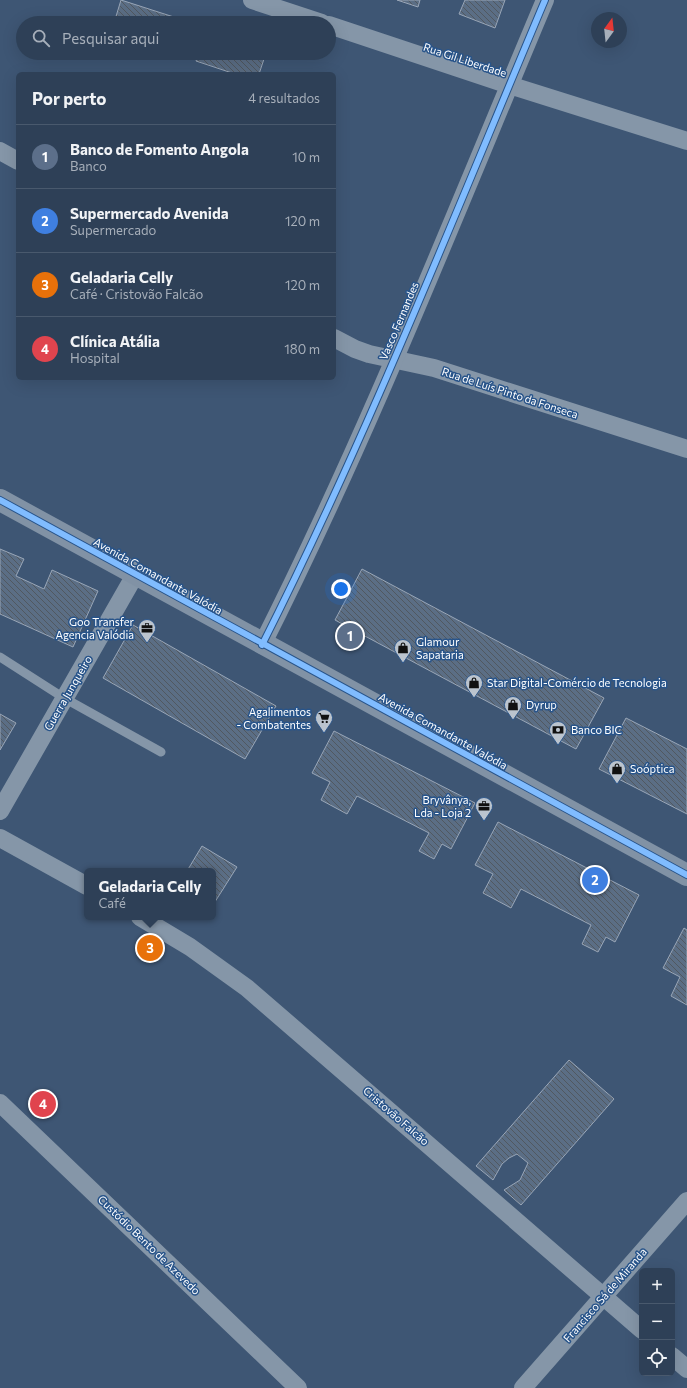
<!DOCTYPE html>
<html lang="pt">
<meta charset="utf-8">
<style>
body{margin:0;font-family:Commissioner,sans-serif;background:#3a4b61;color:#f1f3f6}
.controls{position:absolute;right:12px;bottom:12px;display:grid;overflow:hidden;border-radius:6px;box-shadow:0 4px 16px #0002}
.controls button{width:36px;height:36px;display:grid;place-items:center;padding:0;border:0;border-bottom:1px solid #49596d;background:#2e4057;color:#f1f3f6;font:20px sans-serif}
.compass{position:absolute;left:591px;top:12px;width:36px;height:36px;border-radius:50%;background:#2e4057;box-shadow:0 4px 16px #0002;rotate:15deg}
.you{position:absolute;left:341px;top:589px;width:14px;height:14px;margin:-10px;border:3px solid #fff;border-radius:50%;background:#1a73e8;box-shadow:0 0 0 6px #1a73e833}
.badge{display:grid;place-items:center;width:26px;height:26px;border-radius:50%;background:#8bbbb9;color:#fff;font-size:13px;font-weight:700}
.pin{position:absolute;translate:-50% -50%;border:2px solid #fff;box-shadow:0 1px 4px #0006}
.popup{position:absolute;left:84px;top:868px;width:132px;height:52px;box-sizing:border-box;display:grid;place-content:center;border-radius:6px;background:#2e4057;filter:drop-shadow(0 1px 3px #0005);font-size:13px;white-space:nowrap;color:#a7afba}
.popup b{font-size:15px;color:#f1f3f6}
.popup::after{content:'';position:absolute;left:50%;top:100%;margin-left:-8px;border:8px solid transparent;border-top-color:#2e4057}
.list{margin:0;padding:0;list-style:none}
h2{display:flex;justify-content:space-between;align-items:center;height:52px;margin:0;padding:0 16px;font-size:17px}
h2 small{font-size:13px;font-weight:400;color:#a7afba}
.list li{display:grid;grid-template-columns:26px 1fr auto;gap:12px;align-items:center;box-sizing:border-box;height:64px;padding:0 16px;border-top:1px solid #49596d}
.list b{display:block;font-size:15px;white-space:nowrap}
.list p{margin:0;font-size:13px;white-space:nowrap;color:#a7afba}
.list em{font-size:13px;font-style:normal;color:#a7afba}
.icon{flex:none;width:22px;height:22px;fill:none;stroke:currentColor;stroke-width:2;stroke-linecap:round;stroke-linejoin:round}
.map{position:relative;flex:none;width:687px;height:1388px;overflow:hidden}
.search{position:absolute;background:#2e4057;box-shadow:0 4px 16px #0002;left:16px;top:16px;width:320px;height:44px;display:flex;align-items:center;gap:10px;box-sizing:border-box;padding:0 14px;border-radius:22px;color:#a7afba;font-size:15px}
.panel{position:absolute;background:#2e4057;box-shadow:0 4px 16px #0002;left:16px;top:72px;width:320px;height:308px;border-radius:6px}
.map>svg:first-child{display:block}
</style>
<div class="map">
<svg width="687" height="1388" viewBox="0 0 687 1388">
<defs>
<pattern id="building-back-hatch" width="6" height="6" patternUnits="userSpaceOnUse"><rect width="6" height="6" fill="#5b6e85"/><path d="M-1 5l2 2M0 0l6 6M5-1l2 2" fill="none" stroke="#515860"/></pattern>
</defs>
<rect width="100%" height="100%" fill="#3e5674"/>
<g fill="url(#building-back-hatch)" stroke="#99a6b7">
<polygon points="121,0 180,19 179,23 114,23"/>
<polygon points="397,0 420,0 418,7"/>
<polygon points="465,0 505,0 495,28 459,14"/>
<polygon points="199,53 266,53 259,74 235,74 196,61"/>
<polygon points="0,549 24,559 16,576 44,589 52,570 98,591 73,647 0,614"/>
<polygon points="362,569 604,698 576,749 335,620"/>
<polygon points="133,625 276,706 245,759 103,678"/>
<polygon points="0,714 16,723 0,750"/>
<polygon points="626,718 687,749 687,814 599,769"/>
<polygon points="334,731 475,803 451,849 442,844 434,859 419,851 429,833 357,796 347,814 321,800 330,782 312,773"/>
<polygon points="498,822 639,895 615,942 606,937 598,952 582,944 591,925 521,889 511,908 483,893 493,874 475,865"/>
<polygon points="202,846 237,867 213,905 213,871 187,871"/>
<polygon points="684,928 687,930 687,1005 671,996 680,977 663,968"/>
<polygon points="569,1060 614,1099 521,1205 504,1190 520,1180 528,1163 517,1154 509,1158 502,1164 493,1180 476,1166"/>
</g>
<g fill="none" stroke-linecap="round" stroke-linejoin="round">
<polyline stroke="#8596a8" stroke-width="9" points="0,657 64,698 161,752"/>
<g stroke="#8596a8" stroke-width="18">
<polyline points="252,0 322,23"/>
<polyline points="329,25 509,85 687,141"/>
<polyline points="0,151 18,161"/>
<polyline points="334,338 355,349 369,354 434,368 687,449"/>
<path d="M262 645C368 435 454 216 545 0"/>
<polyline points="0,811 135,575"/>
<polyline points="0,838 87,886"/>
<polyline points="140,917 190,947 247,988 642,1330"/>
<polyline points="0,1103 298,1388"/>
<polyline points="672,1356 687,1369"/>
<polyline points="523,1388 687,1201"/>
</g>
<polyline stroke="#8192a5" stroke-width="22" points="0,500 687,875"/>
<defs>
<g id="cycleway">
<polyline points="0,500 687,875"/>
<path d="M262 645C368 435 454 216 545 0"/>
</g>
</defs>
<use href="#cycleway" stroke="#28548a" stroke-width="8"/>
<use href="#cycleway" stroke="#80bcff" stroke-width="6"/>
</g>
<defs>
<symbol id="office-pin" viewBox="-11 -11 22 30"><path d="M0 17L-7.5 6A9.5 9.5 0 1 1 7.5 6Z" fill="#bbc4ce" stroke="#28548a"/><path d="M-6-3h4V-5.5h4V-3h4V5H-6ZM-1-4.5V-3h2v-1.5ZM-6 0V1H6V0Z" fill="#111"/></symbol>
<symbol id="shop-pin" viewBox="-11 -11 22 30"><path d="M0 17L-7.5 6A9.5 9.5 0 1 1 7.5 6Z" fill="#bbc4ce" stroke="#28548a"/><path d="M-5-2.5h2.3a2.7 3.5 0 0 1 5.4 0H5L5.5 6h-11ZM-1.5-2.5h3a1.5 2.3 0 0 0-3 0Z" fill="#111"/></symbol>
<symbol id="supermarket-pin" viewBox="-11 -11 22 30"><path d="M0 17L-7.5 6A9.5 9.5 0 1 1 7.5 6Z" fill="#bbc4ce" stroke="#28548a"/><path d="M-6-5.5h2.5l.6 2H6L4.5 2H-2.5L-4.4-4H-6ZM-1.5 3.2a1.3 1.3 0 1 0 .1 0ZM3 3.2a1.3 1.3 0 1 0 .1 0Z" fill="#111"/></symbol>
<symbol id="bank-pin" viewBox="-11 -11 22 30"><path d="M0 17L-7.5 6A9.5 9.5 0 1 1 7.5 6Z" fill="#bbc4ce" stroke="#28548a"/><path d="M-6-4H6V4H-6ZM0-2.3a2.3 2.3 0 1 0 0 4.6a2.3 2.3 0 1 0 0-4.6Z" fill="#111"/></symbol>
</defs>
<g fill-rule="evenodd">
<use href="#office-pin" x="137" y="618" width="20" height="27"/>
<use href="#shop-pin" x="393" y="638" width="20" height="27"/>
<use href="#shop-pin" x="464" y="673" width="20" height="27"/>
<use href="#shop-pin" x="503" y="695" width="20" height="27"/>
<use href="#supermarket-pin" x="314" y="708" width="20" height="27"/>
<use href="#bank-pin" x="548" y="720" width="20" height="27"/>
<use href="#shop-pin" x="607" y="759" width="20" height="27"/>
<use href="#office-pin" x="474" y="796" width="20" height="27"/>
</g>
<g text-anchor="middle" stroke-width="3" stroke-linejoin="round" paint-order="stroke">
<g font-size="11" fill="#fff" stroke="#28548a">
<text transform="translate(465 60) rotate(18)" y="4">Rua Gil Liberdade</text>
<text transform="translate(399 321) rotate(-67)" y="4">Vasco Fernandes</text>
<text transform="translate(510 393) rotate(18)" y="4">Rua de Luís Pinto da Fonseca</text>
<text transform="translate(158 576) rotate(29)" y="4">Avenida Comandante Valódia</text>
<text transform="translate(68 693) rotate(-60)" y="4">Guerra Junqueiro</text>
<text transform="translate(443 731) rotate(29)" y="4">Avenida Comandante Valódia</text>
<text transform="translate(396 1116) rotate(41)" y="4">Cristovão Falcão</text>
<text transform="translate(149 1245) rotate(44)" y="4">Custódio Bento de Azevedo</text>
<text transform="translate(605 1295) rotate(-49)" y="4">Francisco Sá de Miranda</text>
</g>
<g font-size="11" fill="#fff" stroke="#28548a" text-anchor="start">
<text x="134" y="626" text-anchor="end">Goo Transfer<tspan x="134" dy="13">Agencia Valódia</tspan></text>
<text x="416" y="646">Glamour<tspan x="416" dy="13">Sapataria</tspan></text>
<text x="487" y="687">Star Digital-Comércio de Tecnologia</text>
<text x="526" y="709">Dyrup</text>
<text x="311" y="716" text-anchor="end">Agalimentos<tspan x="311" dy="13">- Combatentes</tspan></text>
<text x="571" y="734">Banco BIC</text>
<text x="630" y="773">Soóptica</text>
<text x="471" y="804" text-anchor="end">Bryvânya,<tspan x="471" dy="13">Lda - Loja 2</tspan></text>
</g>
</g>
</svg>
<div class="controls">
<button>+</button>
<button>−</button>
<button><svg class="icon" aria-label="locate" viewBox="0 0 24 24"><circle cx="12" cy="12" r="6"/><path d="M12 2v4M12 18v4M2 12h4M18 12h4"/></svg></button>
</div>
<svg class="compass" viewBox="-18 -18 36 36"><path d="M0-13l5 13h-10z" fill="#e53935"/><path d="M0 13l5-13h-10z" fill="#a7afba"/></svg>
<div class="you"></div>
<div class="pin badge" style="left:350px;top:636px;background:#5c6f8a">1</div>
<div class="pin badge" style="left:595px;top:880px;background:#3f7fe0">2</div>
<div class="pin badge" style="left:150px;top:948px;background:#e8710a">3</div>
<div class="popup"><b>Geladaria Celly</b>Café</div>
<div class="pin badge" style="left:43px;top:1104px;background:#e0444e">4</div>
<div class="search"><svg class="icon" aria-label="search" viewBox="0 0 24 24"><circle cx="10" cy="10" r="6"/><path d="M15 15l6 6"/></svg>Pesquisar aqui</div>
<section class="panel">
<h2>Por perto<small>4 resultados</small></h2>
<ul class="list">
<li><span class="badge" style="background:#5c6f8a">1</span><div><b>Banco de Fomento Angola</b><p>Banco</p></div><em>10 m</em></li>
<li><span class="badge" style="background:#3f7fe0">2</span><div><b>Supermercado Avenida</b><p>Supermercado</p></div><em>120 m</em></li>
<li><span class="badge" style="background:#e8710a">3</span><div><b>Geladaria Celly</b><p>Café · Cristovão Falcão</p></div><em>120 m</em></li>
<li><span class="badge" style="background:#e0444e">4</span><div><b>Clínica Atália</b><p>Hospital</p></div><em>180 m</em></li>
</ul>
</section>
</div>
